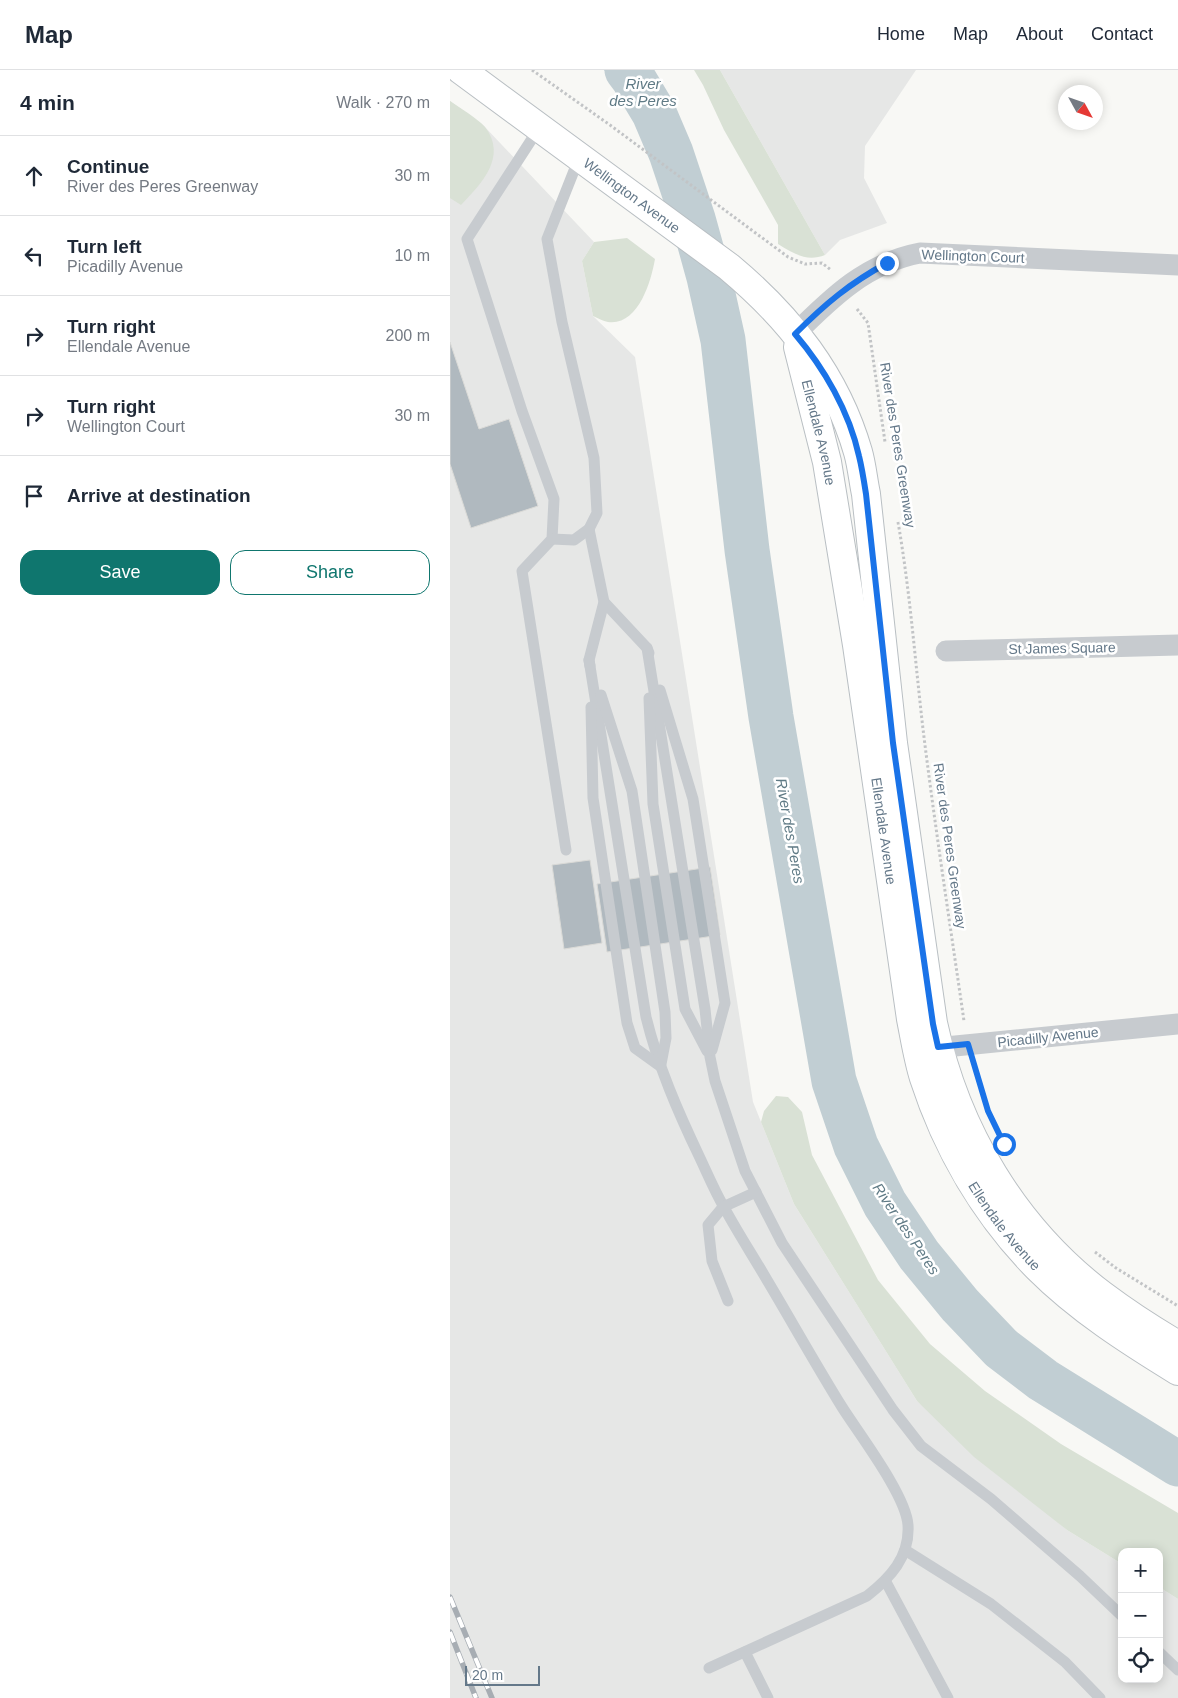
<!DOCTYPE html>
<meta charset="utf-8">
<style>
body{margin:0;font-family:Arial,sans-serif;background:#f6f6f7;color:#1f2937}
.controls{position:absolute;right:15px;bottom:15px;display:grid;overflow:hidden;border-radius:10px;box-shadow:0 2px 12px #0003}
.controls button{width:45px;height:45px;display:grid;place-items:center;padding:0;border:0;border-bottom:1px solid #e0e1e3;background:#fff;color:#1f2937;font:25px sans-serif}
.compass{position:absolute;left:608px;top:15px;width:45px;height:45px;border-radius:50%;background:#fff;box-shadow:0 2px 12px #0003;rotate:130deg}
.scale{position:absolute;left:15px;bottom:12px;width:75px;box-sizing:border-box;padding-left:5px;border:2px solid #647889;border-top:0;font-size:14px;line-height:18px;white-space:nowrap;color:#647889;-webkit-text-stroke:4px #fff;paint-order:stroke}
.stop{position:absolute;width:15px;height:15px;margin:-11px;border:4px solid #1a73e8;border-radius:50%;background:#fff}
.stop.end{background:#1a73e8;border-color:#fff;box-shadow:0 1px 5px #0008}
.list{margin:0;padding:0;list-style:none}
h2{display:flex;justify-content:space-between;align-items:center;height:65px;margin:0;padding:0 20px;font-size:21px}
h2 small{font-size:16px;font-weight:400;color:#747a83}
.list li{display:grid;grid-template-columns:32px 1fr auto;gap:15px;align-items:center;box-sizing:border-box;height:80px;padding:0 20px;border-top:1px solid #e0e1e3}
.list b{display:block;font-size:19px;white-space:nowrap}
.list p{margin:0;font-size:16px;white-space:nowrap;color:#747a83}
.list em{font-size:16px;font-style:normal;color:#747a83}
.actions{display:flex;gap:10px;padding:15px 20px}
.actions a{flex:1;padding:11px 0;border:1px solid #0f766e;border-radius:15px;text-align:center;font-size:18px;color:#0f766e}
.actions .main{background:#0f766e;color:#fff}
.icon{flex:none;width:28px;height:28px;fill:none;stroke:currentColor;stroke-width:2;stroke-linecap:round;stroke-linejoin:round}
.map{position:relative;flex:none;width:728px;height:1628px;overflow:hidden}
header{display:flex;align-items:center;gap:30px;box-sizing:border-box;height:70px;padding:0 25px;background:#fff;border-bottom:1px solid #e0e1e3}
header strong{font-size:24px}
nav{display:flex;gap:28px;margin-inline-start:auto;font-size:18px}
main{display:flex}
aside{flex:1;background:#fff}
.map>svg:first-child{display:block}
</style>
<header>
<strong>Map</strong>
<nav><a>Home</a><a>Map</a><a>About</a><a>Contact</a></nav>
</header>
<main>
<aside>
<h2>4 min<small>Walk · 270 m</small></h2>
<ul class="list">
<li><svg class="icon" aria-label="ahead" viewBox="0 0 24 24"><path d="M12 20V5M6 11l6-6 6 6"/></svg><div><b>Continue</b><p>River des Peres Greenway</p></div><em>30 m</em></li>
<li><svg class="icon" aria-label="left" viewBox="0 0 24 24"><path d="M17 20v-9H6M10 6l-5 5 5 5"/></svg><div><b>Turn left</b><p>Picadilly Avenue</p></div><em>10 m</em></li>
<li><svg class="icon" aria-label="right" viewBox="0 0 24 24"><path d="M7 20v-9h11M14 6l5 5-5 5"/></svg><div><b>Turn right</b><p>Ellendale Avenue</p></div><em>200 m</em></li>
<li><svg class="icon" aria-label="right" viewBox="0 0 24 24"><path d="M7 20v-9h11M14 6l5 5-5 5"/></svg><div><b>Turn right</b><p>Wellington Court</p></div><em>30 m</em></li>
<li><svg class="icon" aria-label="arrive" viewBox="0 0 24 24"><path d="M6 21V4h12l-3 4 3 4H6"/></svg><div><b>Arrive at destination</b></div></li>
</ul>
<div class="actions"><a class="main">Save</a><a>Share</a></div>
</aside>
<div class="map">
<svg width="728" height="1628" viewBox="0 0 728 1628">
<rect width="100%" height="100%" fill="#f8f8f5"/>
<g fill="#e6e7e6">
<polygon points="270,0 466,0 415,76 414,108 437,153 390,170 375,185"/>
<polygon points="0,31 34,56 144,172 132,191 143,246 185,287 303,1032 344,1134 467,1331 617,1460 672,1494 672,1609 709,1609 709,1517 728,1529 728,1628 0,1628"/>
</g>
<g fill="#d9e1d5">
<path d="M244 0H270L375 185C357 192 344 184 328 174V155L274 60 253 15Z"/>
<path d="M0 31C10 38 27 48 35 57 58 87 31 114 11 135L0 128Z"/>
<path d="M177 168 205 189C201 212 188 256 158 252 153 251 148 248 143 246L132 191 144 172Z"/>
<polygon points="326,1026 338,1027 352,1042 362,1085 428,1210 480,1274 535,1321 611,1374 728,1443 728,1529 709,1517 709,1482 672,1482 672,1494 617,1460 524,1387 467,1331 344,1134 311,1052 314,1041"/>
</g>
<path fill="#c1ced3" d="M154 0H197C221 32 234 69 241 108L208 84 194 55 176 28Z"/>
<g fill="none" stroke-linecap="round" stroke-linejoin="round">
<polyline stroke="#c1ced3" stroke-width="45" points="177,0 183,8 204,43 221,83 243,149 259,207 273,270 297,480 321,647 384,1011 406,1076 435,1134 469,1185 510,1235 551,1278 593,1310 728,1394"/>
</g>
<g fill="#b0b9bf" stroke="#dadad7">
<polygon points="0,272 29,359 59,349 88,436 21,458 0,394"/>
<polygon points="140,790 152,873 114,879 102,795"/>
<polygon points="260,797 270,865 157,882 147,814"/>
</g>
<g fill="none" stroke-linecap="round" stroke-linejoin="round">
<defs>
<g id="secondary">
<path id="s1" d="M11 0 279 197C340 248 386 306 408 382 412 396 413 410 416 424L443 673 483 953C506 1061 564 1158 652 1225 676 1243 702 1260 728 1275"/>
<path id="s2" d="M348 277 377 392 407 575 461 949C465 969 468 989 474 1008 497 1079 536 1145 588 1198 629 1239 679 1271 728 1301"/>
</g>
</defs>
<use href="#secondary" stroke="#b9bfc3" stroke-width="30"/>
<g stroke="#c2c4c6" stroke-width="3" stroke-dasharray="2.5 2.5" stroke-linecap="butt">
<polyline points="82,0 160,55 338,187 355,194 372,193 381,200"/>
<polyline points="407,239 418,253 435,372"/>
<path d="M448 452C460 521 465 590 473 659 485 757 500 854 514 951"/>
<polyline points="645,1182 666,1198 728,1236"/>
</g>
<g stroke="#c7cbcf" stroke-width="11">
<polyline points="89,58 17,169 72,341 104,429 102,469 72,501 116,780"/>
<polyline points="139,459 154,532 139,590 140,596"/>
<polyline points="102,469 124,470 139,459 147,443 144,388 112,252 97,169 129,88"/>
<polyline points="154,532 197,578 199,583"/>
<polyline points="197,578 255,939 260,987 265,1011 295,1101 332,1173 443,1340 471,1376 541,1429 630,1506 672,1546"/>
<path d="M139 590 196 947C208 996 228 1042 250 1088 258 1105 265 1122 275 1139 288 1163 303 1186 317 1210 342 1252 366 1295 392 1337 409 1364 456 1425 458 1455 460 1487 440 1508 417 1526L259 1598"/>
<polyline points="210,620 243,729 275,933 262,980"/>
<polyline points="151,625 182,721 215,942 216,968 211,994"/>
<polyline points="199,628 203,734 235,939 257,981"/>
<polyline points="141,637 143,728 177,953 185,978 210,996"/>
<polyline points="278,1231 262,1191 258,1155 273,1137 306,1122"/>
<polyline points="455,1480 541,1534 615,1592 650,1628"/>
<polyline points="436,1512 498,1628"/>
<polyline points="295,1582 318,1628"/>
<polyline points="709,1582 728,1600"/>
</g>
<g stroke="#c7cbcf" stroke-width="21">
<path d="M345 264C382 227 417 193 470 183L728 195"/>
<polyline points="496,581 728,575"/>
<polyline points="475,979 728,954"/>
</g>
<use href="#secondary" stroke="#fff" stroke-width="28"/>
<defs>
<g id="rail">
<polyline points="0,1527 42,1628"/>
<polyline points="0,1562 26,1628"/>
</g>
</defs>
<use href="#rail" stroke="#a7adb3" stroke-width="5.5"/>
<use href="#rail" stroke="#fff" stroke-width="4" stroke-dasharray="11" stroke-linecap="butt"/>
</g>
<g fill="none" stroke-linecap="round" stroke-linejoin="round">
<path stroke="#1a73e8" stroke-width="6" d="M437 193C400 213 375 234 345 264 374 298 399 341 409 386 412 398 414 411 416 424L443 673 483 954 488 977 518 974 538 1041 554 1074"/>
</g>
<g text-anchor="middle" stroke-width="5" stroke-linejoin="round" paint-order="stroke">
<g font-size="14" fill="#647889" stroke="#fff">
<text dy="5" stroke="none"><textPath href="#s1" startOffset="212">Wellington Avenue</textPath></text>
<text transform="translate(523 186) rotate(2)" y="5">Wellington Court</text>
<text dy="5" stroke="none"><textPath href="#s2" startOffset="88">Ellendale Avenue</textPath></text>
<text transform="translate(448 375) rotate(81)" y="5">River des Peres Greenway</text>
<text transform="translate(612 578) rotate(-1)" y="5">St James Square</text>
<text dy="5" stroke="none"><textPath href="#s2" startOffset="492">Ellendale Avenue</textPath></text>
<text transform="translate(500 776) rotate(82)" y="5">River des Peres Greenway</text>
<text transform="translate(598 967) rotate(-6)" y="5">Picadilly Avenue</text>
<text dy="5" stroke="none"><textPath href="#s2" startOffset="912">Ellendale Avenue</textPath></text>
</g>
<g font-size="15" font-style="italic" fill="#5f7a85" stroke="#fff">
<text x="193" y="19">River<tspan x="193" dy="17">des Peres</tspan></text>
<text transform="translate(340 761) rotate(80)" y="5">River des Peres</text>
<text transform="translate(456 1159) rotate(56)" y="5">River des Peres</text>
</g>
</g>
</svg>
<div class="controls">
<button>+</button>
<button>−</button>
<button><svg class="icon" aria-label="locate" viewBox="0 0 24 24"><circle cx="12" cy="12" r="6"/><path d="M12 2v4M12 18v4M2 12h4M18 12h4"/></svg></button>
</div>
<svg class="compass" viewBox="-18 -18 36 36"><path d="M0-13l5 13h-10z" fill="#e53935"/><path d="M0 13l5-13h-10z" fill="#747a83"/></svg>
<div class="scale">20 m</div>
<div class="stop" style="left:554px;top:1074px"></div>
<div class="stop end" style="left:437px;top:193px"></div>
</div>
</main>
